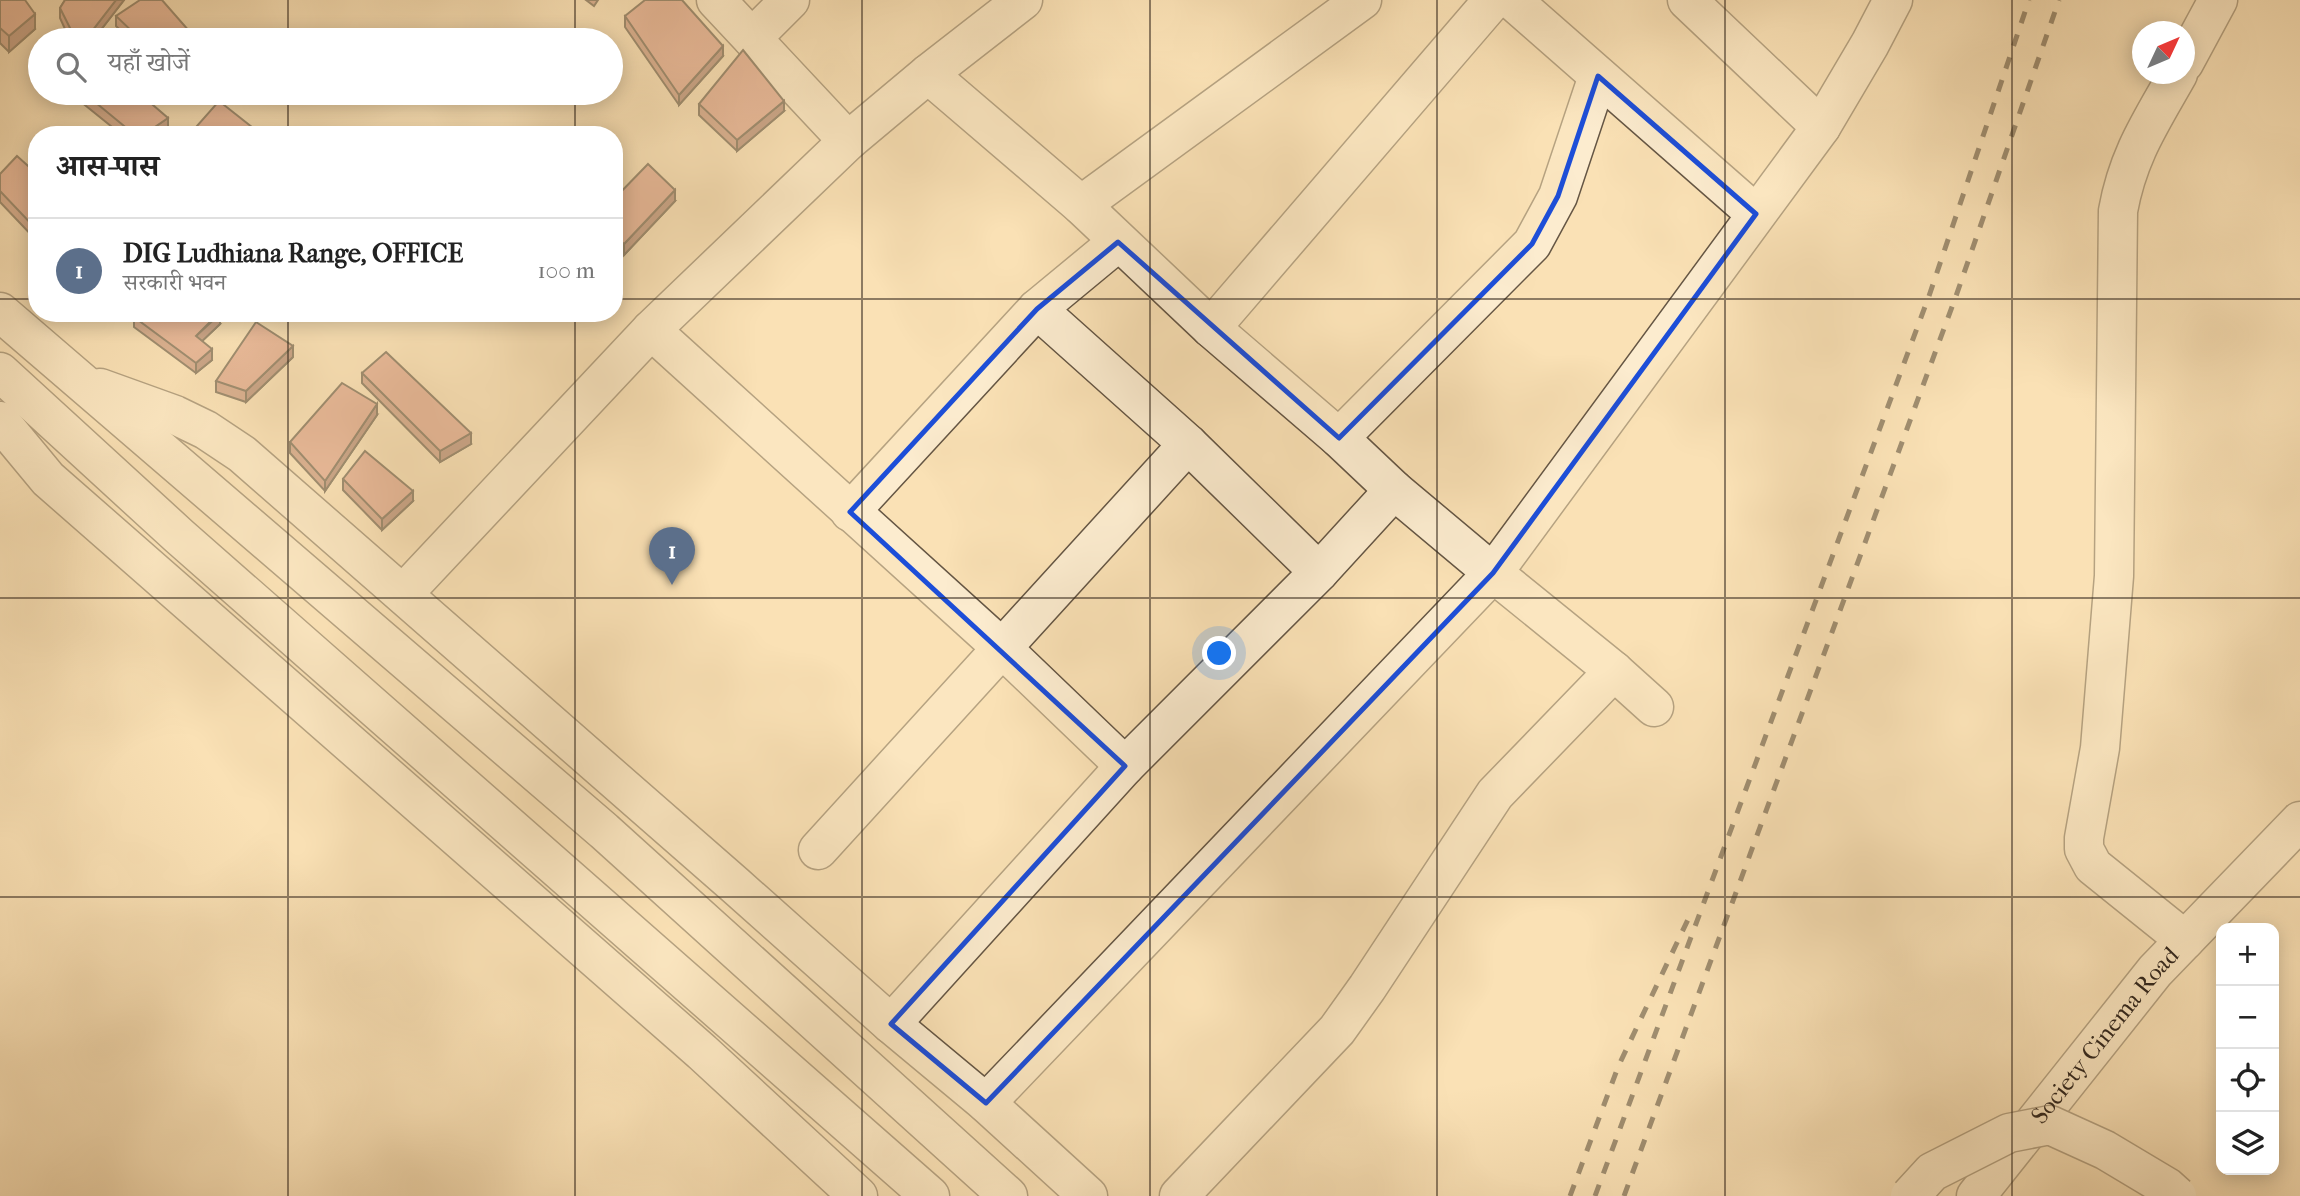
<!DOCTYPE html>
<html lang="hi">
<meta charset="utf-8">
<style>
body{margin:0;font-family:"IM FELL French Canon","Noto Serif Devanagari",serif;background:#f6f6f6;color:#222}
.controls{position:absolute;right:21px;bottom:21px;display:grid;overflow:hidden;border-radius:14px;box-shadow:0 4px 18px #0003}
.controls button{width:63px;height:63px;display:grid;place-items:center;padding:0;border:0;border-bottom:2px solid #e0e0e0;background:#fff;color:#222;font:35px sans-serif}
.compass{position:absolute;left:2132px;top:21px;width:63px;height:63px;border-radius:50%;background:#fff;box-shadow:0 4px 18px #0003;rotate:46deg}
.you{position:absolute;left:1220px;top:654px;width:24px;height:24px;margin:-18px;border:5px solid #fff;border-radius:50%;background:#1a73e8;box-shadow:0 0 0 10px #1a73e833}
.badge{display:grid;place-items:center;width:46px;height:46px;border-radius:50%;background:#2563eb;color:#fff;font-size:23px;font-weight:700}
.pin{position:absolute;translate:-50% -58px;filter:drop-shadow(0 2px 4px #0008)}
.pin::after{content:'';position:absolute;top:37px;width:24px;height:21px;background:inherit;clip-path:polygon(0 0,100% 0,50% 100%)}
.list{margin:0;padding:0;list-style:none}
h2{display:flex;justify-content:space-between;align-items:center;height:91px;margin:0;padding:0 28px;font-size:30px}
h2 small{font-size:23px;font-weight:400;color:#767676}
.list li{display:grid;grid-template-columns:46px 1fr auto;gap:21px;align-items:center;box-sizing:border-box;height:105px;padding:0 28px;border-top:2px solid #e0e0e0}
.list b{display:block;font-size:26px;white-space:nowrap}
.list p{margin:0;font-size:23px;white-space:nowrap;color:#767676}
.list em{font-size:23px;font-style:normal;color:#767676}
.icon{flex:none;width:38px;height:38px;fill:none;stroke:currentColor;stroke-width:2;stroke-linecap:round;stroke-linejoin:round}
.map{position:relative;flex:none;width:2300px;height:1196px;overflow:hidden}
.search{position:absolute;background:#fff;box-shadow:0 4px 18px #0003;left:28px;top:28px;width:595px;height:77px;display:flex;align-items:center;gap:18px;box-sizing:border-box;padding:0 24px;border-radius:38px;color:#767676;font-size:26px}
.panel{position:absolute;background:#fff;box-shadow:0 4px 18px #0003;left:28px;top:126px;width:595px;height:196px;border-radius:28px}
.map>svg:first-child{display:block}
</style>
<div class="map">
<svg width="2300" height="1196" viewBox="0 0 2300 1196">
<rect width="100%" height="100%" fill="#fae1b5"/>
<filter id="stains"><feTurbulence type="fractalNoise" baseFrequency=".00286" numOctaves="4"/><feColorMatrix values="0 0 0 0 .2 0 0 0 0 .09 0 0 0 0 .02 0 0 0 .5 -.17"/></filter>
<radialGradient id="worn" r=".72"><stop offset=".6" stop-color="#630" stop-opacity="0"/><stop offset="1" stop-color="#630" stop-opacity=".3"/></radialGradient>
<g fill="none" stroke-linecap="round" stroke-linejoin="round">
<defs>
<g id="minor">
<polyline points="716,0 848,141"/>
<polyline points="1512,0 1756,214"/>
<polyline points="1687,0 1821,127"/>
<polyline points="752,38 790,0"/>
<polyline points="2184,63 2218,0"/>
<polyline points="928,74 1081,205 1211,328 1339,438 1394,490 1493,573 1614,671 1654,707"/>
<path d="M2178 74C2151 122 2128 155 2118 211L2114 576 2100 748 2084 838V849L2093 866 2185 940"/>
<polyline points="1081,205 1362,0"/>
<polyline points="1037,309 1188,444 1319,572"/>
<polyline points="0,312 604,831 1008,1196"/>
<polyline points="1211,328 1493,0"/>
<polyline points="651,330 1003,649 1125,766"/>
<polyline points="0,372 179,536 930,1196"/>
<polyline points="100,388 175,415 206,430 242,454 735,885 891,1024 986,1103 1088,1196"/>
<polyline points="0,421 48,479 702,1052 858,1196"/>
<polyline points="1339,438 1532,244 1558,196 1598,76"/>
<polyline points="850,512 1037,309 1118,242"/>
<polyline points="403,594 651,330 848,141 928,74 1023,0"/>
<polyline points="818,850 1188,444"/>
<polyline points="891,1024 1125,766 1319,572 1394,490"/>
<polyline points="986,1103 1493,573 1821,127 1870,44 1893,0"/>
<polyline points="1179,1196 1337,1030 1367,988 1495,794 1614,671"/>
<path id="s1" d="M1976 1196 2155 971 2300 821"/>
</g>
</defs>
<use href="#minor" stroke="#655644" stroke-width="41"/>
<use href="#minor" stroke="#fceccf" stroke-width="38"/>
<g stroke="#33281e" stroke-width="5" stroke-dasharray="12 12" stroke-linecap="butt">
<polyline points="1570,1196 1618,1067 1692,911"/>
<polyline points="1595,1196 1929,296 2029,0"/>
<polyline points="1624,1196 1956,296 2059,0"/>
</g>
<defs>
<polyline id="minor-bridge" points="1910,1196 1932,1172 2009,1133 2050,1125 2105,1150 2167,1187 2177,1196"/>
</defs>
<use href="#minor-bridge" stroke="#655644" stroke-width="41" stroke-linecap="butt"/>
<use href="#minor-bridge" stroke="#fceccf" stroke-width="38"/>
</g>
<g fill="#b77867" stroke="#33281e" stroke-width="2">
<polygon points="0,0 35,29 9,52 0,43"/>
<polygon points="65,0 124,0 93,40 70,40 60,18 60,8"/>
<polygon points="586,0 598,0 594,6"/>
<polygon points="116,16 197,40 130,40 116,26"/>
<polygon points="625,16 723,56 679,105 625,27"/>
<polygon points="70,93 139,93 168,129 159,135 122,135"/>
<polygon points="699,104 784,111 737,151 699,115"/>
<polygon points="0,174 37,174 37,241 0,202"/>
<polygon points="614,199 675,201 624,255 614,246"/>
<polygon points="134,317 220,324 202,341 212,360 196,373 134,327"/>
<polygon points="293,357 246,402 216,392 216,381"/>
<polygon points="362,373 471,444 440,462 362,383"/>
<polygon points="377,415 325,491 290,453 290,442"/>
<polygon points="343,479 413,501 382,530 343,490"/>
</g>
<g fill="#956154" stroke="#33281e" stroke-width="2">
<polygon points="116,0 124,0 93,40 85,40"/>
<polygon points="35,14 35,29 9,52 9,36"/>
<polygon points="723,46 723,56 679,105 679,95"/>
<polygon points="784,101 784,111 737,151 737,140"/>
<polygon points="168,118 168,129 159,135 143,135"/>
<polygon points="675,190 675,201 624,255 624,244"/>
<polygon points="220,314 220,324 196,347 196,336"/>
<polygon points="293,346 293,357 246,402 246,391"/>
<polygon points="212,349 212,360 196,373 196,363"/>
<polygon points="377,404 377,415 325,491 325,481"/>
<polygon points="471,433 471,444 440,462 440,451"/>
<polygon points="413,491 413,501 382,530 382,519"/>
</g>
<g fill="#d58b78" stroke="#33281e" stroke-width="2">
<polygon points="0,0 25,0 35,14 9,36 0,28"/>
<polygon points="65,0 116,0 85,40 76,40 60,8"/>
<polygon points="140,0 162,0 197,40 141,40 116,16"/>
<polygon points="645,0 682,0 723,46 679,95 625,16"/>
<polygon points="743,50 784,101 737,140 699,104"/>
<polygon points="84,93 139,93 168,118 143,135 135,135"/>
<polygon points="219,101 262,135 189,135"/>
<polygon points="17,156 37,174 37,230 0,191 0,174"/>
<polygon points="648,164 675,190 624,244 614,235 614,199"/>
<polygon points="137,313 219,313 196,336 212,349 196,363 134,317"/>
<polygon points="256,322 293,346 246,391 216,381"/>
<polygon points="386,352 471,433 440,451 362,373"/>
<polygon points="342,383 377,404 325,481 290,442"/>
<polygon points="365,451 413,491 382,519 343,479"/>
</g>
<path d="M0 0H2300V1196H0ZM1598 76 1756 214 1493 573 986 1103 891 1024 1125 766 850 512 1037 309 1118 242 1339 438 1532 244 1558 196Z" fill="#fae1b5" fill-opacity=".55" fill-rule="evenodd"/>
<path fill="none" stroke="#1d4ed8" stroke-width="5" stroke-linejoin="round" d="M1598 76 1756 214 1493 573 986 1103 891 1024 1125 766 850 512 1037 309 1118 242 1339 438 1532 244 1558 196Z"/>
<path fill="none" stroke="#33281e" stroke-width="2" stroke-opacity="0.55" d="M288 0V40M575 0V40M862 0V1196M1150 0V1196M1437 0V1196M1725 0V1196M2012 0V1196M288 93V135M575 93V135M0 299H37M614 299H2300M288 313V1196M575 313V1196M0 598H2300M0 897H2300"/>
<g text-anchor="middle" stroke-width="6" stroke-linejoin="round" paint-order="stroke">
<g font-size="24" fill="#33281e" stroke="#fceccf">
<text dy="8" stroke="none"><textPath href="#s1" startOffset="206">Society Cinema Road</textPath></text>
</g>
</g>
<rect width="100%" height="100%" filter="url(#stains)"/>
<rect width="100%" height="100%" fill="url(#worn)"/>
</svg>
<div class="controls">
<button>+</button>
<button>−</button>
<button><svg class="icon" aria-label="locate" viewBox="0 0 24 24"><circle cx="12" cy="12" r="6"/><path d="M12 2v4M12 18v4M2 12h4M18 12h4"/></svg></button>
<button><svg class="icon" aria-label="layers" viewBox="0 0 24 24"><path d="M12 4l9 5-9 5-9-5zM3 14l9 5 9-5"/></svg></button>
</div>
<svg class="compass" viewBox="-18 -18 36 36"><path d="M0-13l5 13h-10z" fill="#e53935"/><path d="M0 13l5-13h-10z" fill="#767676"/></svg>
<div class="you"></div>
<div class="pin badge" style="left:672px;top:585px;background:#5c6f8a">1</div>
<div class="search"><svg class="icon" aria-label="search" viewBox="0 0 24 24"><circle cx="10" cy="10" r="6"/><path d="M15 15l6 6"/></svg>यहाँ खोजें</div>
<section class="panel">
<h2>आस-पास<small></small></h2>
<ul class="list">
<li><span class="badge" style="background:#5c6f8a">1</span><div><b>DIG Ludhiana Range, OFFICE</b><p>सरकारी भवन</p></div><em>100 m</em></li>
</ul>
</section>
</div>
